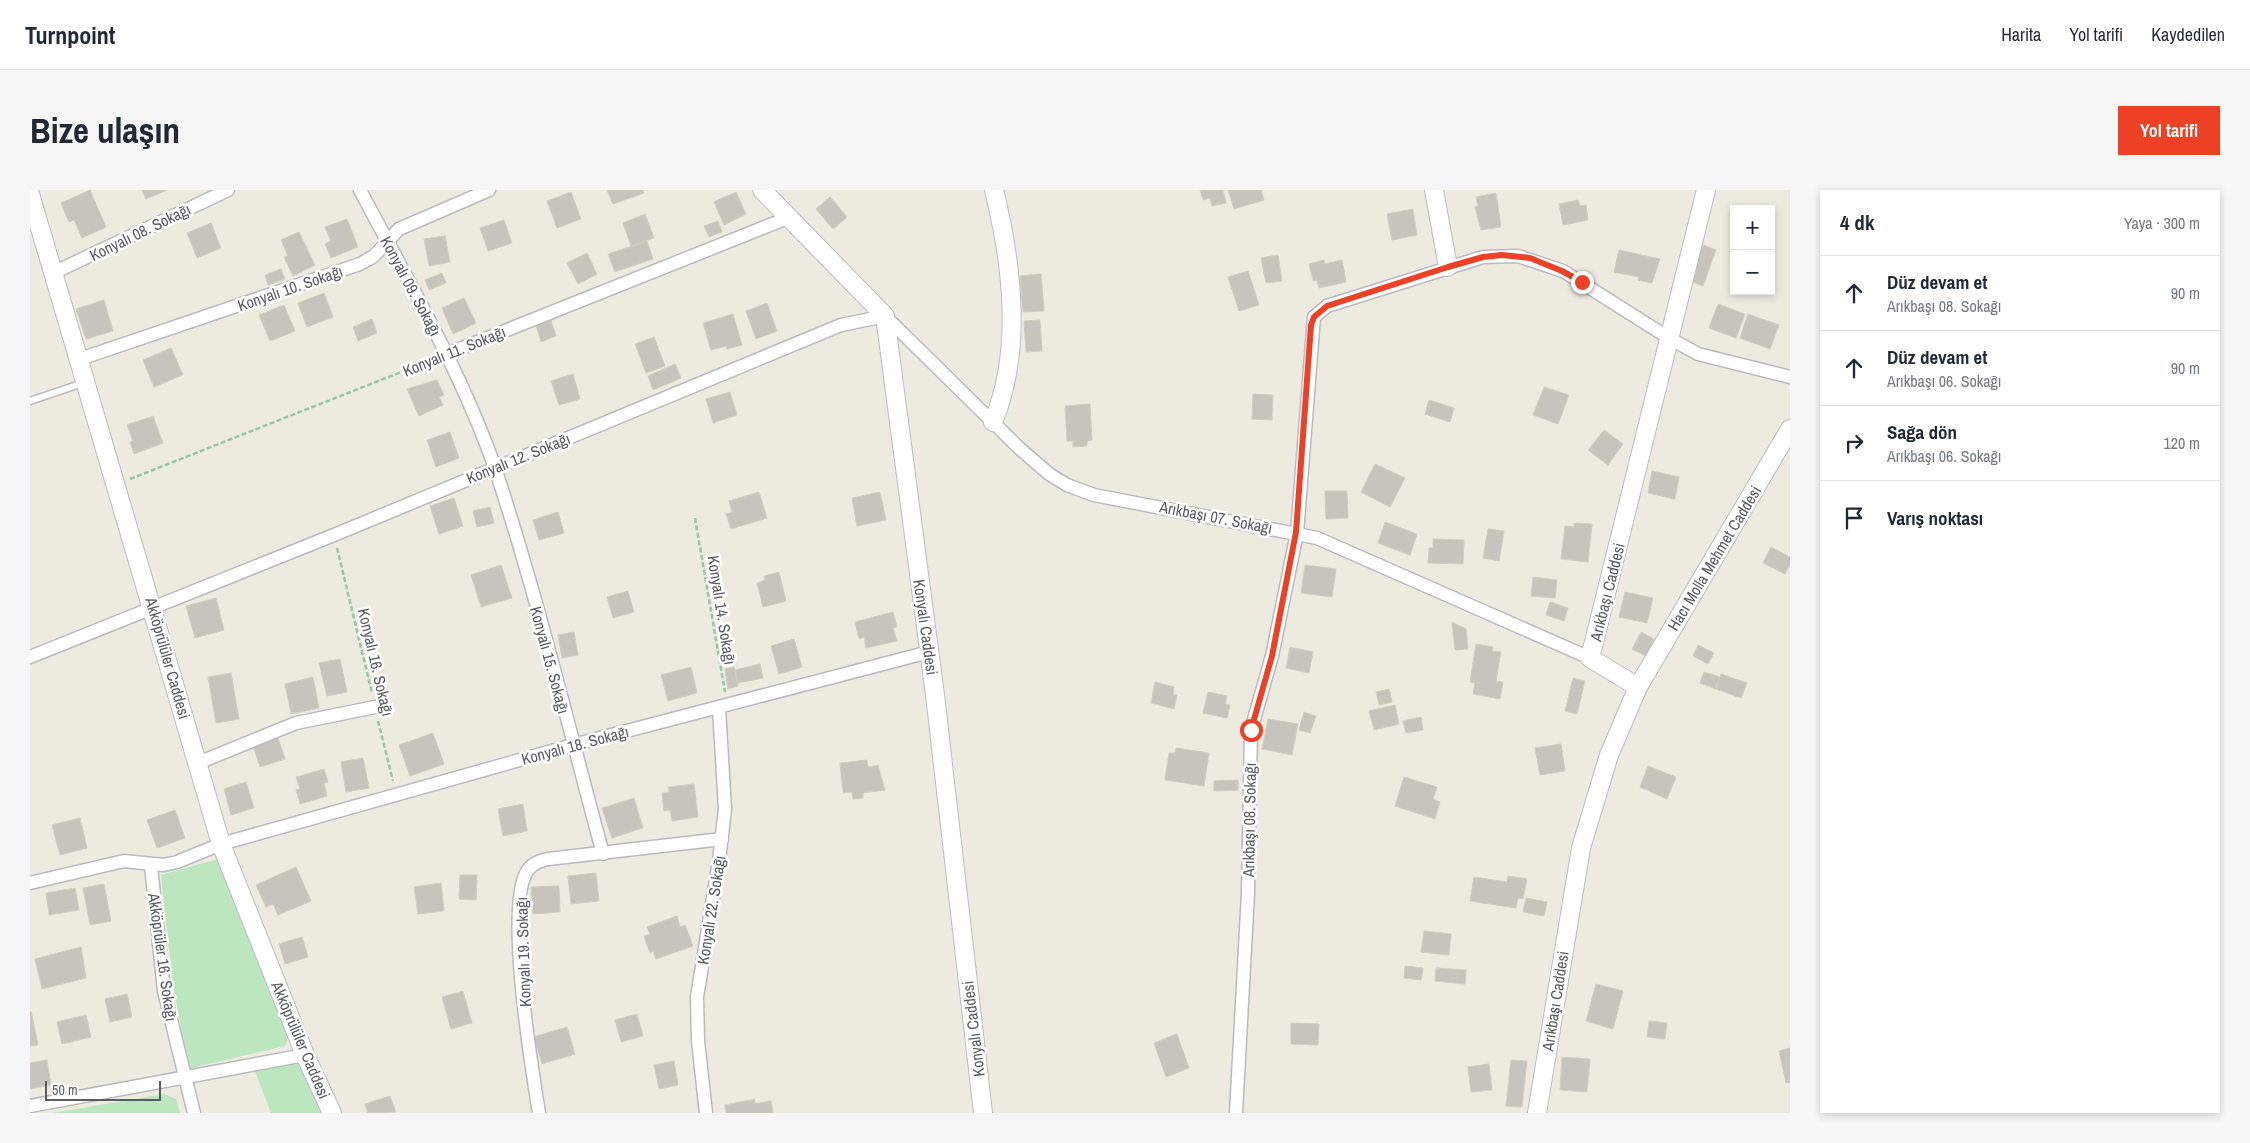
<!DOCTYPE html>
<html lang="tr">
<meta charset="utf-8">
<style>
body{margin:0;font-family:"Archivo Narrow",sans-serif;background:#f6f6f7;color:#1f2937}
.controls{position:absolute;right:15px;top:15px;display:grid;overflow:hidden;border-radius:0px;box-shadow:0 2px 8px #0003}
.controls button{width:45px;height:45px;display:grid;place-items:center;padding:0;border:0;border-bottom:1px solid #e0e1e3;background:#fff;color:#1f2937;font:25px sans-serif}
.scale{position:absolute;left:15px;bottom:12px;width:116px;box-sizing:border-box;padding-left:5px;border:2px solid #595c62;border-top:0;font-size:14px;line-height:18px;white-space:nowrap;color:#595c62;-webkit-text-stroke:4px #fff;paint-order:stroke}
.stop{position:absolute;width:15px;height:15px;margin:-11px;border:4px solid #ed4126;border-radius:50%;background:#fff}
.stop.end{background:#ed4126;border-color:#fff;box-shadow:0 1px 5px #0008}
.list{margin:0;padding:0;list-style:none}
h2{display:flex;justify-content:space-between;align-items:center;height:65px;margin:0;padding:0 20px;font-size:21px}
h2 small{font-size:16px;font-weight:400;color:#747a83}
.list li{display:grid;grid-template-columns:32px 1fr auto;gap:15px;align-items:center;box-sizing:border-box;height:75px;padding:0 20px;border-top:1px solid #e0e1e3}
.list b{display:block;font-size:19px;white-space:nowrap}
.list p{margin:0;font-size:16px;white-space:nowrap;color:#747a83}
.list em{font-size:16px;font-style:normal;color:#747a83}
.icon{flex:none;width:28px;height:28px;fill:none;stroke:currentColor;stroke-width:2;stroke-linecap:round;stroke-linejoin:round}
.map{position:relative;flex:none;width:1760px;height:923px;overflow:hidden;border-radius:0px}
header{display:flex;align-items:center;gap:30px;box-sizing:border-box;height:70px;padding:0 25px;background:#fff;border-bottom:1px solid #e0e1e3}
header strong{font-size:24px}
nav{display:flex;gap:28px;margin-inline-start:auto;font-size:18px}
.intro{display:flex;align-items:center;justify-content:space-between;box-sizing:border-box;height:120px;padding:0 30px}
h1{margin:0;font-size:35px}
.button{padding:12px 22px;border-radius:0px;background:#ed4126;color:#fff;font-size:18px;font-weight:700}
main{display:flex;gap:30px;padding:0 30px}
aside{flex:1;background:#fff;border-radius:0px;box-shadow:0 2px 8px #0003}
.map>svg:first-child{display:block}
</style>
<header>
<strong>Turnpoint</strong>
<nav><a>Harita</a><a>Yol tarifi</a><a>Kaydedilen</a></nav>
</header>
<div class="intro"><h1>Bize ulaşın</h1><a class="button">Yol tarifi</a></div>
<main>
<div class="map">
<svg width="1760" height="923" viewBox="0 0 1760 923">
<rect width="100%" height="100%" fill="#edebe0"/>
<g fill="#bbe6be">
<path d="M188 669 259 846 255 856 161 878C143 815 138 750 131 685Z"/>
<polygon points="271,872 293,923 241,923 225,881"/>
<polygon points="134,904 146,909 150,923 23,923"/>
</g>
<g fill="#c7c4bd" stroke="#d1cdbf">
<polygon points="60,0 76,37 52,48 44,30 39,32 31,13"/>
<polygon points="112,0 137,0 116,9"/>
<polygon points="577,0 613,0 614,3 583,14"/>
<polygon points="1170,0 1193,0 1196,13 1182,16 1180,8 1173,10"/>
<polygon points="1198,0 1231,0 1234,10 1204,19"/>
<polygon points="541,2 551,29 527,38 517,11"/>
<polygon points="706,2 716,24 694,35 684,12"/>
<polygon points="1466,3 1471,37 1451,40 1445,17 1448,16 1446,7"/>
<polygon points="800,7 817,27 803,39 786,19"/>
<polygon points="1548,10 1550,16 1556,15 1558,30 1533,35 1529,14"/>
<polygon points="1383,19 1387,45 1362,50 1357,24"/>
<polygon points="615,24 624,48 601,56 593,33"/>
<polygon points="317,29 328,57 301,68 295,54 301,51 295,37"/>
<polygon points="474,30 482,53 458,61 450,38"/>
<polygon points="688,31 692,42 679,47 674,36"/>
<polygon points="181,33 191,58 167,68 157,43"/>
<polygon points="269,42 285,75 263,86 254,67 258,66 251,50"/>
<polygon points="415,46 420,72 399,76 394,49"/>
<polygon points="617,51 623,69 585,82 578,64"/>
<polygon points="1673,55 1686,60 1673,96 1660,91"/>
<polygon points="1589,60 1630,69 1622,93 1608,90 1609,87 1584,82"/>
<polygon points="557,63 567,84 548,94 537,73"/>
<polygon points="1248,65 1252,91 1236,93 1231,68"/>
<polygon points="1294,70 1295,74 1312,70 1316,92 1289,98 1287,90 1283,91 1279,74"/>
<polygon points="251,79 255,89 238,95 235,85"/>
<polygon points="1218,81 1229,115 1209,121 1198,87"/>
<polygon points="412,83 416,93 399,100 395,90"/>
<polygon points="1011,84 1014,121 993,122 990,86"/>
<polygon points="294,103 303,127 277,137 268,113"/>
<polygon points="434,108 446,133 423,144 412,118"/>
<polygon points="74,110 83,141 56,149 46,119"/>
<polygon points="737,113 747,141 726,149 716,121"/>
<polygon points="1688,114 1715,124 1706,148 1679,138"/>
<polygon points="254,115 265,141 240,151 229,125"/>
<polygon points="703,124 712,155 697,159 696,156 681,160 673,133"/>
<polygon points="1718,124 1749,135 1740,159 1710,148"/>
<polygon points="342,129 347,143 328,151 323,137"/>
<polygon points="521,130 526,146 511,152 506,135"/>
<polygon points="1010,130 1012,161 996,162 994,131"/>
<polygon points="624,147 635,176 616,183 605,154"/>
<polygon points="141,158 153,185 124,197 113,170"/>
<polygon points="645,174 651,188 623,200 618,186"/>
<polygon points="543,184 550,209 529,215 521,191"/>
<polygon points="407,190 414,205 409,207 413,215 389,226 377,199"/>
<polygon points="1514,197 1539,205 1528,234 1503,225"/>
<polygon points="700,202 707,225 683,233 676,209"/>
<polygon points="1223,204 1243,205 1242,230 1222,229"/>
<polygon points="1399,210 1424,218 1420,232 1395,224"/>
<polygon points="1060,214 1062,250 1057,251 1057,256 1043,257 1043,251 1037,251 1035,216"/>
<polygon points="123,226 133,253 104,264 100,252 103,251 97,235"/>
<polygon points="1574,240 1593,254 1578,275 1558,260"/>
<polygon points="420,242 429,268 406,277 397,250"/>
<polygon points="1345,274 1375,288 1360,317 1331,302"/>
<polygon points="1622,281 1649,287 1645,309 1618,303"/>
<polygon points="1295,301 1317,301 1318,328 1296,329"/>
<polygon points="729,302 737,328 701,339 696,324 702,322 699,311"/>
<polygon points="850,302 856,330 827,336 822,308"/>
<polygon points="424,308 433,336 409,344 400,316"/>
<polygon points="460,317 464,333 447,337 443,321"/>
<polygon points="528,322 534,343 509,350 503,330"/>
<polygon points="1355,332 1387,344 1380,365 1348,353"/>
<polygon points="1544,333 1562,334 1558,372 1531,369 1535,336 1544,337"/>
<polygon points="1458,339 1474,341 1469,371 1453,368"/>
<polygon points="1403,349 1434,350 1433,374 1398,373 1399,358 1403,358"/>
<polygon points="1741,357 1760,367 1760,375 1755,384 1733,373"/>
<polygon points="471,375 482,408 451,417 441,385"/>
<polygon points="1275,375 1306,379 1302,407 1271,403"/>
<polygon points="749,382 756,411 733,417 727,393 735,390 734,386"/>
<polygon points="1503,387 1527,390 1525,408 1501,406"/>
<polygon points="598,401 604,422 583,428 577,407"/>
<polygon points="1595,402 1623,408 1617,433 1589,427"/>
<polygon points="186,408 194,440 165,448 156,416"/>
<polygon points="1520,412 1538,418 1534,431 1516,425"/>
<polygon points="863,422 867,437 863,438 867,451 836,458 834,447 829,449 825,432"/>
<polygon points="1422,432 1436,439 1438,459 1425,460"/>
<polygon points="544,442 548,465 532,468 528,445"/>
<polygon points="1611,442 1624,449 1616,466 1602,459"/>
<polygon points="764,449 772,477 749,484 741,456"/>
<polygon points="1446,454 1463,457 1462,461 1471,462 1466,491 1473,492 1470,509 1443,504 1445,493 1440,492"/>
<polygon points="1668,455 1684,463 1678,474 1663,466"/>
<polygon points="1260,457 1283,462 1279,483 1256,478"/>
<polygon points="310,469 317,502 297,506 289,473"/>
<polygon points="730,474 733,488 708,493 705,480"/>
<polygon points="661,477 667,503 638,511 631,485"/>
<polygon points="704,477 708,496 698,499 695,479"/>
<polygon points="1674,482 1690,487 1686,499 1670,493"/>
<polygon points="201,483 209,529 186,533 178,487"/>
<polygon points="1691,484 1717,493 1711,508 1686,499"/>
<polygon points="283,487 289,518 261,524 255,494"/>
<polygon points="1543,488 1555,491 1547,524 1535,521"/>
<polygon points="1125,492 1144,497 1143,504 1147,506 1144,519 1121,513"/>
<polygon points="1359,499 1362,512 1349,515 1346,502"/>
<polygon points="1178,502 1197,506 1195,514 1200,515 1197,528 1173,523"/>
<polygon points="1365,515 1369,534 1344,540 1339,521"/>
<polygon points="1274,522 1286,526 1280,543 1269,540"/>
<polygon points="1391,527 1393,540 1376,543 1373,531"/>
<polygon points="1238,529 1268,534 1262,565 1232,559"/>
<polygon points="403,543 414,574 380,586 369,555"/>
<polygon points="248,548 255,569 230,577 223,556"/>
<polygon points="1531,554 1535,581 1510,585 1505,558"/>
<polygon points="1146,558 1179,563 1174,596 1135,590 1139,563 1145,563"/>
<polygon points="333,568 339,598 316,602 311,572"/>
<polygon points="837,570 838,577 848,575 855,600 833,603 833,608 823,609 822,602 813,603 810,573"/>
<polygon points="1618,576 1646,587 1637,609 1610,597"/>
<polygon points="294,579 298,592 294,593 297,606 270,614 266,600 270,599 266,587"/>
<polygon points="1374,587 1407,597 1403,609 1410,612 1405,629 1365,616"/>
<polygon points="1208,590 1208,600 1184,601 1184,591"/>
<polygon points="216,592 224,618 201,625 194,599"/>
<polygon points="664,594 668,627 642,631 640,620 634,621 632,603 639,602 638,597"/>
<polygon points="604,608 613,638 582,648 572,618"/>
<polygon points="493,614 497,641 473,646 468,619"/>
<polygon points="145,620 155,648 127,658 117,630"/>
<polygon points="50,628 57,658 30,665 22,635"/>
<polygon points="266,677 281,711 248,725 243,714 236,717 226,695"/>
<polygon points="566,683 569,711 541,714 538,686"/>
<polygon points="430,685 447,685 446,710 429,709"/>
<polygon points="1478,686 1497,689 1493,709 1488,708 1486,718 1440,711 1444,687 1477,692"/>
<polygon points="411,693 414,721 388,724 384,697"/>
<polygon points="74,694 81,731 60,735 53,698"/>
<polygon points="529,696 530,722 503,724 501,697"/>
<polygon points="45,698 49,720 19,725 16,703"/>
<polygon points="1496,708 1517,712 1514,726 1493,722"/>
<polygon points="647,726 650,737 655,735 663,756 626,769 623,761 620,763 614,746 620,744 617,737"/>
<polygon points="1394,741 1421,744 1419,765 1391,762"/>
<polygon points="272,747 278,767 255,774 249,754"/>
<polygon points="51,757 56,788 12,799 5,769"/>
<polygon points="1375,776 1393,778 1391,790 1374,788"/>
<polygon points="1406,778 1436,780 1435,794 1405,791"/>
<polygon points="1566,794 1593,801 1583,839 1556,831"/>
<polygon points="433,801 442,833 421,839 412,807"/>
<polygon points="97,804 102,827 80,832 75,809"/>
<polygon points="1,821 8,855 0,856 0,822"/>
<polygon points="607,824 613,846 591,852 585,830"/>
<polygon points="56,825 61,847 32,854 27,832"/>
<polygon points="1619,831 1637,833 1635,849 1617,847"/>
<polygon points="1261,833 1289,834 1288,855 1261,854"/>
<polygon points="537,837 545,864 512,874 504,847"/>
<polygon points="1147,844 1159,878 1136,887 1124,853"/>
<polygon points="1760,858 1760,892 1756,893 1749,861"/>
<polygon points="1532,867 1560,869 1557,902 1530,900"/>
<polygon points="17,870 21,895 0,899 0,873"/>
<polygon points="1481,870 1497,871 1492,917 1476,916"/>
<polygon points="644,871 648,895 629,899 624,875"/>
<polygon points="1459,874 1462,900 1441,902 1438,877"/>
<polygon points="360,906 366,922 338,923 335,914"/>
<polygon points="725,909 724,914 741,911 743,923 696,923 695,915"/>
</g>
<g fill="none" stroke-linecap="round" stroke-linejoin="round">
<defs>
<polyline id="lane" points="0,211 53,193"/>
<g id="street">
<path d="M330 0C378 91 431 181 465 278 507 405 538 535 573 664"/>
<polyline points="23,83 198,0"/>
<polyline points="417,164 760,27"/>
<polyline points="47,170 330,74 344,66 369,39 459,0"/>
<polyline points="0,467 304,345 811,135 855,126 989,258 1019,284 1037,295 1064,305 1287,348 1560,468"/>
<polyline points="168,573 266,533 345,517"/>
<polyline points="121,676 134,801 164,923"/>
<polyline points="0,693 94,671 133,675 147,672 191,654 543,555 899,462"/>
<polyline points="0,916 275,865"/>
<path d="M509 923C502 879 474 712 498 680 503 673 510 671 518 669L692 649"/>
<polyline points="676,923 668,851 667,807 689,671 695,619 689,518"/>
<polyline points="1206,923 1218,703 1221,540 1242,466 1267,343 1284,127 1297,116 1453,67 1488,66 1533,81 1639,148 1668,164 1760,187"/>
</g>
<g id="secondary">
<polyline points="732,0 855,126 905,505 953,923"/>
<polyline points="1404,0 1418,77"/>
<polyline points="0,4 191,654 275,865 302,923"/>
<path d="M963 232C993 160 982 74 964 0"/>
<polyline points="1608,497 1760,239"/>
<polyline points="1507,923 1551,658 1579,565 1608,497 1560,468 1676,0"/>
</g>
</defs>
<use href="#lane" stroke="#b8bac0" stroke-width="9"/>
<use href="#street" stroke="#b8bac0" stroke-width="15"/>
<use href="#secondary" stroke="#b9bcc3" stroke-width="20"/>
<g stroke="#94c7a6" stroke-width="2.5" stroke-dasharray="5 2.5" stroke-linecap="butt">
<polyline points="100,289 404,169"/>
<polyline points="665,328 695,502"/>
<polyline points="307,358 342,503"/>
<polyline points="348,531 363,591"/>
</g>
<use href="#lane" stroke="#fff" stroke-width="6"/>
<use href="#street" stroke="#fff" stroke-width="12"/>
<use href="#secondary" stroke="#fff" stroke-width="18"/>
</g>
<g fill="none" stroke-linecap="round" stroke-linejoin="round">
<polyline stroke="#ed4126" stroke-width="6" points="1221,540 1242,466 1266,342 1281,135 1284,127 1297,116 1418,77 1453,67 1472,65 1500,68 1532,81 1552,92"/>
</g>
<g text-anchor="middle" stroke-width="5" stroke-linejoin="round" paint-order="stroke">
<g font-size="16" fill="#595c62" stroke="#fff">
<text transform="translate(110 42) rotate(-26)" y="6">Konyalı 08. Sokağı</text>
<text transform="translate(381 96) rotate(62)" y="6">Konyalı 09. Sokağı</text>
<text transform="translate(260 98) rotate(-19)" y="6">Konyalı 10. Sokağı</text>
<text transform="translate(424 161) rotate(-22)" y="6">Konyalı 11. Sokağı</text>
<text transform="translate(488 268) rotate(-22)" y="6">Konyalı 12. Sokağı</text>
<text transform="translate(1186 327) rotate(11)" y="6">Arıkbaşı 07. Sokağı</text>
<text transform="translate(1684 368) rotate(-59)" y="6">Hacı Molla Mehmet Caddesi</text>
<text transform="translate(1577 402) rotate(-76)" y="6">Arıkbaşı Caddesi</text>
<text transform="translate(692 420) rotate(81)" y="6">Konyalı 14. Sokağı</text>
<text transform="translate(896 437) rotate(82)" y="6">Konyalı Caddesi</text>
<text transform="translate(138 468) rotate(74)" y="6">Akköprülüler Caddesi</text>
<text transform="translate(520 470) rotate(75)" y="6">Konyalı 15. Sokağı</text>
<text transform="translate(346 472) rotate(77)" y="6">Konyalı 16. Sokağı</text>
<text transform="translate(545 555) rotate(-15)" y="6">Konyalı 18. Sokağı</text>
<text transform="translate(1219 630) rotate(-89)" y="6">Arıkbaşı 08. Sokağı</text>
<text transform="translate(681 720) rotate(-81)" y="6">Konyalı 22. Sokağı</text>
<text transform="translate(493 762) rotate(-92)" y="6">Konyalı 19. Sokağı</text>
<text transform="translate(133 767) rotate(82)" y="6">Akköprüler 16. Sokağı</text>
<text transform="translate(1525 811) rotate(-81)" y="6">Arıkbaşı Caddesi</text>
<text transform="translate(943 839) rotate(-97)" y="6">Konyalı Caddesi</text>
<text transform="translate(271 850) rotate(67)" y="6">Akköprülüler Caddesi</text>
</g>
</g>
</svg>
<div class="controls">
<button>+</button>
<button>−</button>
</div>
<div class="scale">50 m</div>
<div class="stop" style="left:1221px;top:540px"></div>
<div class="stop end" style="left:1552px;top:92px"></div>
</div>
<aside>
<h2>4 dk<small>Yaya · 300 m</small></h2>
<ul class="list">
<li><svg class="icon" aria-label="ahead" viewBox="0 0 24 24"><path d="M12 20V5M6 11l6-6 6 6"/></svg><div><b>Düz devam et</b><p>Arıkbaşı 08. Sokağı</p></div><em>90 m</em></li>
<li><svg class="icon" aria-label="ahead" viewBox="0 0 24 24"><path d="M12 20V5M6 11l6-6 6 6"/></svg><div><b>Düz devam et</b><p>Arıkbaşı 06. Sokağı</p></div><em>90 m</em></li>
<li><svg class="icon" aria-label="right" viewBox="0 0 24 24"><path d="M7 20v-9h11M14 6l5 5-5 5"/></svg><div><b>Sağa dön</b><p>Arıkbaşı 06. Sokağı</p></div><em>120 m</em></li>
<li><svg class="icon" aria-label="arrive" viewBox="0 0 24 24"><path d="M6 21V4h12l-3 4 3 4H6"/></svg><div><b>Varış noktası</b></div></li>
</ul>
</aside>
</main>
